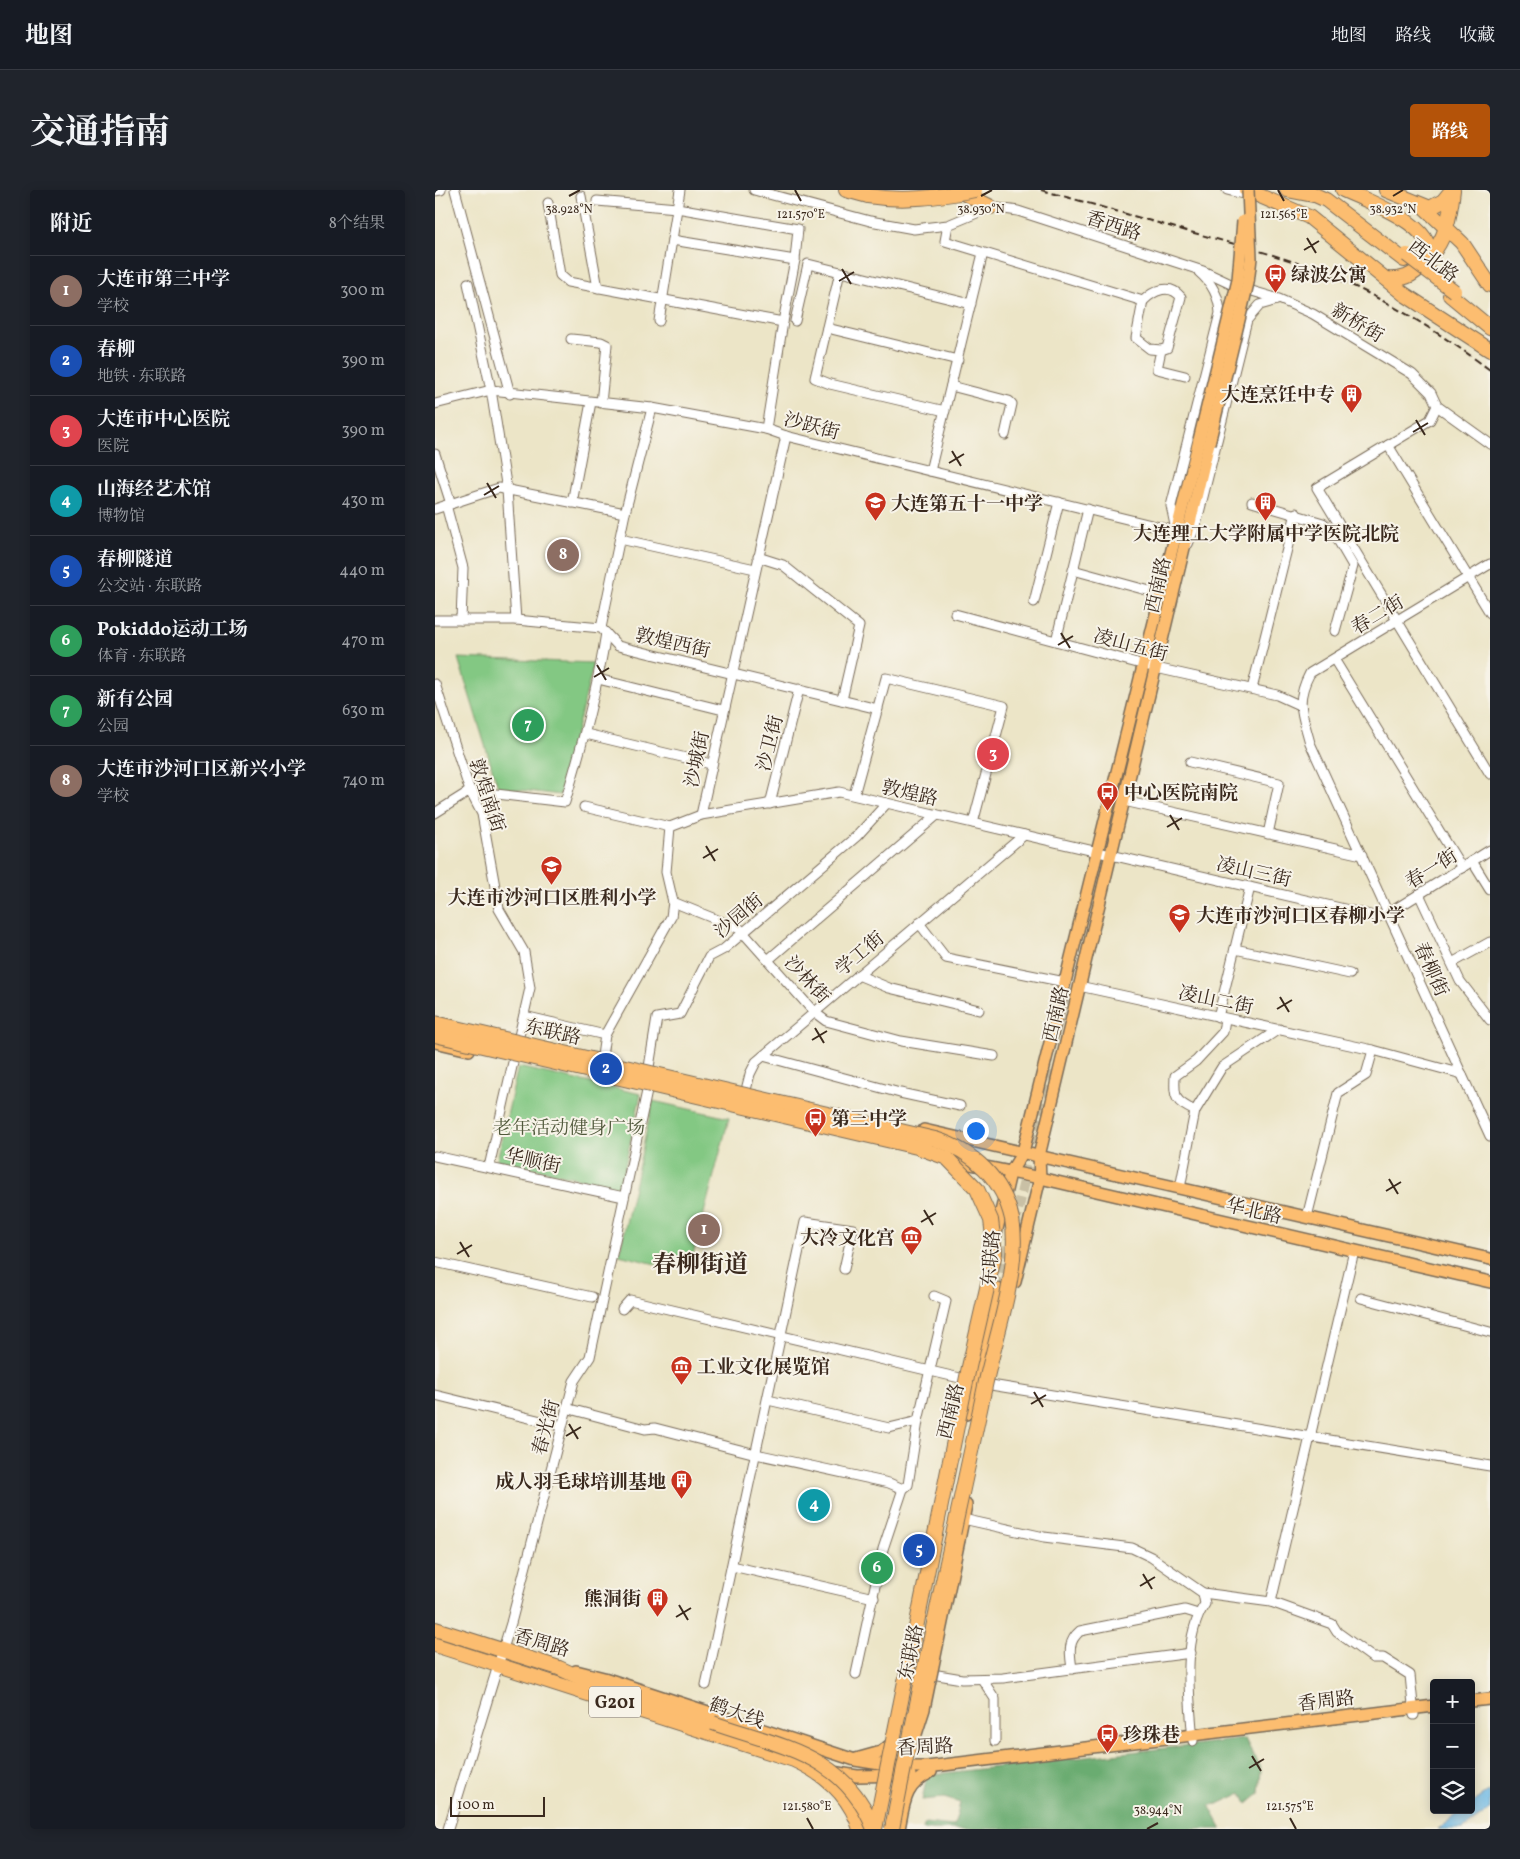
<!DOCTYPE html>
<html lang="zh">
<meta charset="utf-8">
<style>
body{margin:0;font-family:Vollkorn,"Noto Serif SC",serif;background:#20242c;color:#f1f3f6}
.controls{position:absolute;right:15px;bottom:15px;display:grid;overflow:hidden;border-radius:5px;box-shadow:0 2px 12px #0003}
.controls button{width:45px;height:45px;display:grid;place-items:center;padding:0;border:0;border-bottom:1px solid #363941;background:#171b24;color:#f1f3f6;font:25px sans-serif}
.scale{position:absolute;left:15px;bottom:12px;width:95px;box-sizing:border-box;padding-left:5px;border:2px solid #3b2a1e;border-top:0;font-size:14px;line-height:18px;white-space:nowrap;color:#3b2a1e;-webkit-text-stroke:4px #f7f3e8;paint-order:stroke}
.you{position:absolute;left:540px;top:940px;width:18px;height:18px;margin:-12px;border:4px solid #fff;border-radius:50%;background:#1a73e8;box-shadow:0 0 0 8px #1a73e833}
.badge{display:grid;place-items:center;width:32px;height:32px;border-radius:50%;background:#b45309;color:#fff;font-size:16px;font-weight:700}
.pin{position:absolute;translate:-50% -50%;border:2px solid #fff;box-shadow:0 1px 5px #0006}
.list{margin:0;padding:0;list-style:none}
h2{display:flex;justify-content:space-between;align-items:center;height:65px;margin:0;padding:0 20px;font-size:21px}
h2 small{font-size:16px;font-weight:400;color:#9ea1a6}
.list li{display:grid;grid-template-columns:32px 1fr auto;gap:15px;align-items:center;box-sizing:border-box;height:70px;padding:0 20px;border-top:1px solid #363941}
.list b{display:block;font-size:19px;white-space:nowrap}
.list p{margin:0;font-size:16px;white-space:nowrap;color:#9ea1a6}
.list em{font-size:16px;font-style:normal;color:#9ea1a6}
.icon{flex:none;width:28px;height:28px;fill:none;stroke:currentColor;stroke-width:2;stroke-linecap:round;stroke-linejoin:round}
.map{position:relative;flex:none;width:1055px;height:1639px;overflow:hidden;border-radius:5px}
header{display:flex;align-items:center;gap:30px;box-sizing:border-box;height:70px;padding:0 25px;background:#171b24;border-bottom:1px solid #363941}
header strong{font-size:24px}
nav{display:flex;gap:28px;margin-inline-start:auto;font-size:18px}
.intro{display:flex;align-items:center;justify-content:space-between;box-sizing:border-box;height:120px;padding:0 30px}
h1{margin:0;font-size:35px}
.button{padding:12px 22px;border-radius:5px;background:#b45309;color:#fff;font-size:18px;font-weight:700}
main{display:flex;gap:30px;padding:0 30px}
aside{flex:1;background:#171b24;border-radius:5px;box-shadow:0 2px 12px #0003}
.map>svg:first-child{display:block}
</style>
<header>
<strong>地图</strong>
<nav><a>地图</a><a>路线</a><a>收藏</a></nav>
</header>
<div class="intro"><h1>交通指南</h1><a class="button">路线</a></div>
<main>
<aside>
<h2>附近<small>8个结果</small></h2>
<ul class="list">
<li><span class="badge" style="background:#8d6e63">1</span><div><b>大连市第三中学</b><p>学校</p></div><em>300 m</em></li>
<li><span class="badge" style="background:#1a4fb4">2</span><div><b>春柳</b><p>地铁 · 东联路</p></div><em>390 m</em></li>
<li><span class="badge" style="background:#e0444e">3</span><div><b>大连市中心医院</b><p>医院</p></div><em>390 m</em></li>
<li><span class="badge" style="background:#0f9aa8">4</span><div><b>山海经艺术馆</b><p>博物馆</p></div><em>430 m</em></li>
<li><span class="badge" style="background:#1a4fb4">5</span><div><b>春柳隧道</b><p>公交站 · 东联路</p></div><em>440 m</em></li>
<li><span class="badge" style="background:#2e9e5b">6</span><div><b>Pokiddo运动工场</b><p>体育 · 东联路</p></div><em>470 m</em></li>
<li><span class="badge" style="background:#2e9e5b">7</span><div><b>新有公园</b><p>公园</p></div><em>630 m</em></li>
<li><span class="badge" style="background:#8d6e63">8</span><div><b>大连市沙河口区新兴小学</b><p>学校</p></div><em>740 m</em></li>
</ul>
</aside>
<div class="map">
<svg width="1055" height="1639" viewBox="0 0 1055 1639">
<rect width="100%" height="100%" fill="#f7f3e8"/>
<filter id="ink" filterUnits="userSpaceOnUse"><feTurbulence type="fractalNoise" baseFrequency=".02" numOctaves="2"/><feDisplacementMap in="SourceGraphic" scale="10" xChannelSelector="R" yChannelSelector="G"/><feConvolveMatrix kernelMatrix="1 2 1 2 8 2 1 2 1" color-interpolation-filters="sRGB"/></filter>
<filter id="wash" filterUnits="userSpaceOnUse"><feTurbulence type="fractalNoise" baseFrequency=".0096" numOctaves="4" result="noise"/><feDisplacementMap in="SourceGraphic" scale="20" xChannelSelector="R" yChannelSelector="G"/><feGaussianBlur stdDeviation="1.12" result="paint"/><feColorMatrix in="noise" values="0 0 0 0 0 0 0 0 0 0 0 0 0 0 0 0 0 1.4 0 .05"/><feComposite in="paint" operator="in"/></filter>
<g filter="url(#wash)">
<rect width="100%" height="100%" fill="#ece5c7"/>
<g fill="#83c883" stroke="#5f7950">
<polygon points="23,468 159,473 125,605 63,597"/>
<polygon points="83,877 206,904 185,998 62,970"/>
<polygon points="218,911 294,928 258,1065 249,1063 229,1076 184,1065"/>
</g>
<polygon fill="#6aac71" stroke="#526b48" points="810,1549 826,1580 824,1604 812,1614 807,1603 783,1614 774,1615 787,1639 488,1639 490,1633 519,1636 525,1613 509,1608 487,1610 492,1585"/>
<polygon fill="#6ab7e4" stroke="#527081" points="1055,1601 1055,1620 1028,1639 1003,1639 1028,1620 1036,1620 1036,1614"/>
</g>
<g filter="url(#ink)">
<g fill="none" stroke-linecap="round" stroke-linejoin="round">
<g stroke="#c9c0a5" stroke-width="11" stroke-dasharray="11 5.5" stroke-linecap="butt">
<polyline points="579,1035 616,881"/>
<polyline points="563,1099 575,1050"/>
</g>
<defs>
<g id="minor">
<polyline points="20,0 75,204"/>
<polyline points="319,0 435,31 479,39 513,35 556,17 583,21 768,81 800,96 844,109 878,124 977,184 996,203 1002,216 995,230 882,298 1055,584"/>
<polyline points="792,0 816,6"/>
<polyline points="0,1 6,0"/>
<polyline points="146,6 163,98"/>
<polyline points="162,11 242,18 363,39 360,70 348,132 331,239"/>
<polyline points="113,13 125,85 133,92 348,132"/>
<polyline points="513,35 510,51 708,111"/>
<polyline points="237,50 360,70"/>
<polyline points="405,82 380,188 395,194 510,221"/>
<polyline points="33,93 56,200 72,300 81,430"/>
<polyline points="224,131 245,0"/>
<polyline points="360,131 373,74 536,114"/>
<polyline points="392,138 523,170"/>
<polyline points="136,149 166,152 172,155 166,213"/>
<path d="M726 160 715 159 701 148 708 111C719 100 735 93 746 107L732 158 726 160 722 179 750 186"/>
<polyline points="516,196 574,211 577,214 570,245"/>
<polyline points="0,214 56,200 217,218 331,239 351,246 741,341"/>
<polyline points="1002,216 1055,254"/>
<polyline points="953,255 1055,423"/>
<polyline points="0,264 16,314"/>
<polyline points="495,281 548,63"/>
<polyline points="817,312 888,333 900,345 918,376 900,441"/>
<polyline points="137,313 156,212"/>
<polyline points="11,315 28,378 26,430"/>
<polyline points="0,319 64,298 190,323"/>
<path d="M741 340 736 316 785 123C784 106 777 93 764 82"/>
<polyline points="185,349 320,379"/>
<polyline points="753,354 761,335 812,130 825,115 842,110"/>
<polyline points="323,367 348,375 424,436 407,510"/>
<path d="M1055 374 875 483C860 511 867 523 875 553L1055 946"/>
<polyline points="638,380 726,404"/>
<polyline points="599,412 624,312"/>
<polyline points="520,424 721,478 842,505 864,515"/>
<polyline points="0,430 81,430 166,438 183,456 443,519"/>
<polyline points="166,438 190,323 217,218"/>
<polyline points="621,451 653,319"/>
<polyline points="899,469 1027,678"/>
<polyline points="163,489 288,520"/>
<polyline points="0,494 35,601 47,624 64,719 89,762 95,798 54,977"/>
<polyline points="817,499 861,323"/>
<polyline points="151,544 276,574"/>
<polyline points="755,572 844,593 833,644"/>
<polyline points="419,605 451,488 569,516 538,633"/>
<polyline points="689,611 927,665"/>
<polyline points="335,614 364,499"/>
<polyline points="149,617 235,637"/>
<path d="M0 623 35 601 130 612C147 556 162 501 171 443"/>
<polyline points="266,625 351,246"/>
<polyline points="1037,671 1055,700"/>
<polyline points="984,704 1025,791 1055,830"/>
<polyline points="238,712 305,739 379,822 391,831 466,851 559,866"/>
<polyline points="484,733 511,768 630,792"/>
<polyline points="800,759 915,784"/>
<polyline points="333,770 502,625"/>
<polyline points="1017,773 1055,752"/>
<polyline points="423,785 454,798 544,820"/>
<polyline points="644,796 938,860 1027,884"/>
<polyline points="89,826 170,845"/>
<polyline points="783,827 815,697"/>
<polyline points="167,866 170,845 236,727 238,712 231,682 235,637 266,625 404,602 944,727 954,723 1055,660"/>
<polyline points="328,866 465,903 525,916"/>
<polyline points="214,877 222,828 245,824 274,767 289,759 422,646 452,613"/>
<polyline points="309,908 315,884 321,872 589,645"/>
<path d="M760 921C740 911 739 909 740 886L761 871 788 842 790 829"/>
<polyline points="0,966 189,1007"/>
<polyline points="745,998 760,921 787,877 844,839"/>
<polyline points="872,1027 903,903 931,885 938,860"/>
<polyline points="0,1072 157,1107"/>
<polyline points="926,1108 1055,1142"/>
<polyline points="187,1119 195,1110 525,1188"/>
<polyline points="556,1195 1055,1276"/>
<polyline points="0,1205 127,1236"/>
<polyline points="333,1210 454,1238 483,1231"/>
<polyline points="131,1218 210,1239 220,1238 321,1264 454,1293 468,1299"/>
<path d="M528 1329 609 1347 697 1358 716 1367 768 1403 770 1414C746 1449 755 1511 758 1551"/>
<polyline points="297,1376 439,1408"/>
<polyline points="768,1403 836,1412 897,1434 902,1442 938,1468 948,1468 975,1485 979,1525"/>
<polyline points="836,1412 919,1061"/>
<path d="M637 1479C635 1463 632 1452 645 1441L750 1420 763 1424"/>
<polyline points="491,1483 527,1489 568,1488 756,1463"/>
<polyline points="421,1484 448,1359 468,1299 473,1295 483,1231 511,1111 499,1106"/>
<polyline points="547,1489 560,1509 560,1551"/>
<polyline points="271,1495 370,1032 418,1039 409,1079"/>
<polyline points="13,1639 76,1433 139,1191 155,1167 212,901"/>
</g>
<g id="major">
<polyline points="0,852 34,860"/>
<polyline points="489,940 1055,1069"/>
<polyline points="511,969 605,988 1055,1092"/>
<polyline points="560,1048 575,983 588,962 764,250"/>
<polyline points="580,1092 605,988 604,966 774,253"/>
<polyline points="531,1224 563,1099"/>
<polyline points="524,1350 531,1315"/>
<polyline points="141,1481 169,1488 420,1570 464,1577 492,1577 999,1516"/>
<polyline points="1036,1511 1055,1509"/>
<polyline points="421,1569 446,1562 460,1551"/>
<polyline points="397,1582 422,1586 475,1585"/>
<path d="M464 1639C469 1613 469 1595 496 1582"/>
</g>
<g id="highway">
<polyline points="411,0 433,6"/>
<polyline points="522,0 556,17"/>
<polyline points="811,0 874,27 969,104 1055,160"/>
<polyline points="852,0 878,5"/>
<polyline points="869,0 891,10 969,70"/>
<path d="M908 0C930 10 1016 40 988 74 978 87 966 90 951 89"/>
<polyline points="951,0 995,18 1008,11 1017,0"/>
<polyline points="988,16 1027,53 1055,95"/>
<path d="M992 70C1011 50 1015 27 1018 0"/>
<polyline points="1015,105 1055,138"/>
<polyline points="0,1439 124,1478 166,1497 278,1533"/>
<path d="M0 1455 359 1570C390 1584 415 1605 425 1639"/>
</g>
</defs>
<use href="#minor" stroke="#796b59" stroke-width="11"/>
<use href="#major" stroke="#796b59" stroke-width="14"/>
<use href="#highway" stroke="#796b59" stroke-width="16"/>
<use href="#minor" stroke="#fff" stroke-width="9"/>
<use href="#major" stroke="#fcbd6f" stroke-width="11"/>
<use href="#highway" stroke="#fcbd6f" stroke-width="14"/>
<path stroke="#3b2a1e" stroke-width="2" stroke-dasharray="8 4" stroke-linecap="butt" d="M606 0C657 14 708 29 759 43 803 55 847 66 889 83 949 108 1003 141 1055 180"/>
<defs>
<g id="major-bridge">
<polyline points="764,250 803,90 808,31"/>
<polyline points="774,253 813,93 816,68 813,0"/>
<polyline points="481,1544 489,1519 524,1350"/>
</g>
<g id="highway-bridge">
<path d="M433 6C471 12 502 7 540 0"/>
<polyline points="972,65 1019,101"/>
<path d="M0 833 500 949C538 961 568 989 577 1029 586 1078 560 1147 550 1196 519 1343 485 1491 457 1639"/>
<polyline points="0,845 482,957 512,968 542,999 556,1030 560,1063 534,1177 440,1639"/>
<path d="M278 1533C346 1557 410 1564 439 1639"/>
</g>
</defs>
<use href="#major-bridge" stroke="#796b59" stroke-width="14" stroke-linecap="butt"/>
<use href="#highway-bridge" stroke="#796b59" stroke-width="16" stroke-linecap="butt"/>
<use href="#major-bridge" stroke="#fcbd6f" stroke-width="11"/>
<use href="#highway-bridge" stroke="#fcbd6f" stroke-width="14"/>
</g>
</g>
<path fill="none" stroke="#3b2a1e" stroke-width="2" d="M360 0 366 11M843 0 849 11M134 6 145 0M546 6 557 0M958 6 968 0M872 48 881 63M869 60 884 51M407 79 416 94M404 91 419 82M981 230 990 245M978 242 993 233M517 261 526 276M514 273 529 264M52 293 61 308M49 305 64 296M626 443 635 458M623 455 638 446M162 475 171 490M159 487 174 478M735 625 744 640M732 637 747 628M271 656 280 671M268 668 283 659M845 807 854 822M842 819 857 810M380 838 389 853M377 850 392 841M954 989 963 1004M951 1001 966 992M489 1020 498 1035M486 1032 501 1023M25 1052 34 1067M22 1064 37 1055M599 1202 608 1217M596 1214 611 1205M134 1234 143 1249M131 1246 146 1237M708 1384 717 1399M705 1396 720 1387M244 1415 253 1430M241 1427 256 1418M817 1566 826 1581M814 1578 829 1569M372 1628 378 1639M855 1628 861 1639M712 1639 723 1633"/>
<defs>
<symbol id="bus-pin" viewBox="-11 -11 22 30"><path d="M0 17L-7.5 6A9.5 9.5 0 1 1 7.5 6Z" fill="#c8321e" stroke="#f7f3e8"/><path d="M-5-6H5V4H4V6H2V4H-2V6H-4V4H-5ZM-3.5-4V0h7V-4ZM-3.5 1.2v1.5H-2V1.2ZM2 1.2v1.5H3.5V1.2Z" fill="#fff"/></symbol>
<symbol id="building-pin" viewBox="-11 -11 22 30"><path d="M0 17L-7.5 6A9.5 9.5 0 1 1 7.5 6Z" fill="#c8321e" stroke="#f7f3e8"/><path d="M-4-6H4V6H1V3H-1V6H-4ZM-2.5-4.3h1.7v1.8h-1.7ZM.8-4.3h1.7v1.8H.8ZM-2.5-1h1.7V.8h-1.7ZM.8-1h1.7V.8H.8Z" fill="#fff"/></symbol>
<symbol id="school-pin" viewBox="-11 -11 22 30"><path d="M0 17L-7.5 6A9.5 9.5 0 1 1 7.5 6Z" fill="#c8321e" stroke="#f7f3e8"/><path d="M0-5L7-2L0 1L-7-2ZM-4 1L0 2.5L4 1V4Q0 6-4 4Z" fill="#fff"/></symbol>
<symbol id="museum-pin" viewBox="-11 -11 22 30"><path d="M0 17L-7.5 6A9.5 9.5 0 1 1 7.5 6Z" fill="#c8321e" stroke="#f7f3e8"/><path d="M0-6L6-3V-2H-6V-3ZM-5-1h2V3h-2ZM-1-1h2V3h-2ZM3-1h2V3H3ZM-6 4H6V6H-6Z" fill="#fff"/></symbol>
</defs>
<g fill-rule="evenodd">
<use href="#bus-pin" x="828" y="72" width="25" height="34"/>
<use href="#building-pin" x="904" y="192" width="25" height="34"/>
<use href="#building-pin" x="818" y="300" width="25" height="34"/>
<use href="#school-pin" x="428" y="300" width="25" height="34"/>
<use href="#bus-pin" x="660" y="590" width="25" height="34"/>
<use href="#school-pin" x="104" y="664" width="25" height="34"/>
<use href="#school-pin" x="732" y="712" width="25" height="34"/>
<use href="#bus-pin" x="368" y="916" width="25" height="34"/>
<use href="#museum-pin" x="464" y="1034" width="25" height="34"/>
<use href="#museum-pin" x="234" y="1164" width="25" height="34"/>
<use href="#building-pin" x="234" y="1278" width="25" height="34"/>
<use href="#building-pin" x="210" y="1396" width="25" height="34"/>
<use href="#bus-pin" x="660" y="1532" width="25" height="34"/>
</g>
<g text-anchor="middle" stroke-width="4" stroke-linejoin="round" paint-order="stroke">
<rect fill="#f7f3e8" stroke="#73665b" stroke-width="1" x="154" y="1496.5" width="52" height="31" rx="4"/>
<g font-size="18" font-weight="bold" fill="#3b2a1e">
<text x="180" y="1518">G201</text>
</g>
<g font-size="19" fill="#3b2a1e" stroke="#f7f3e8">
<text transform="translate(679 35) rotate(18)" y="7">香西路</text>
<text transform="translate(999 70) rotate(38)" y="7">西北路</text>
<text transform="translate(923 132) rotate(31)" y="7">新桥街</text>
<text transform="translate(377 235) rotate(15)" y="7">沙跃街</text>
<text transform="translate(722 395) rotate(-77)" y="7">西南路</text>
<text transform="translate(942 424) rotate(-31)" y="7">春二街</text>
<text transform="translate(238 452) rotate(13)" y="7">敦煌西街</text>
<text transform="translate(696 454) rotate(15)" y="7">凌山五街</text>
<text transform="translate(334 553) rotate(-76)" y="7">沙卫街</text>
<text transform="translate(261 569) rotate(-78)" y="7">沙城街</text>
<text transform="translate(475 602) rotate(13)" y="7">敦煌路</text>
<text transform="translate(53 605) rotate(72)" y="7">敦煌南街</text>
<text transform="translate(996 678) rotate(-32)" y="7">春一街</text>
<text transform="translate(819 681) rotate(13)" y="7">凌山三街</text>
<text transform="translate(303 725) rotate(-40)" y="7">沙园街</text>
<text transform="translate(424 763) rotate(-40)" y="7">学工街</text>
<text transform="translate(997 779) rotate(66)" y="7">春柳街</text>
<text transform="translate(373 789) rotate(47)" y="7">沙林街</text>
<text transform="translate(781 809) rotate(12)" y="7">凌山二街</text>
<text transform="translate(620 824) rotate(-77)" y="7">西南路</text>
<text transform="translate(118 841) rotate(13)" y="7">东联路</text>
<text transform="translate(98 970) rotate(12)" y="7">华顺街</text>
<text transform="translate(819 1020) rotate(13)" y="7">华北路</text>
<text transform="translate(555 1068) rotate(-85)" y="7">东联路</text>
<text transform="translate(515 1221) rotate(-76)" y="7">西南路</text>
<text transform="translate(110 1237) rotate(-75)" y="7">春光街</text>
<text transform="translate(107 1452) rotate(16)" y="7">香周路</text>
<text transform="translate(475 1462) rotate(-78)" y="7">东联路</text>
<text transform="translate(891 1510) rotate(-7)" y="7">香周路</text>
<text transform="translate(302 1522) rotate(19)" y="7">鹤大线</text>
<text transform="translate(490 1556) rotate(-3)" y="7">香周路</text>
</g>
<g font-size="19" font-weight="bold" fill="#3b2a1e" stroke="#f7f3e8" text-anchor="start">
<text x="856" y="91">绿波公寓</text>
<text x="900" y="211" text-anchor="end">大连烹饪中专</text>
<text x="456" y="320">大连第五十一中学</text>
<text x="831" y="350" text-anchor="middle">大连理工大学附属中学医院北院</text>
<text x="689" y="609">中心医院南院</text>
<text x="117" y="714" text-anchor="middle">大连市沙河口区胜利小学</text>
<text x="761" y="732">大连市沙河口区春柳小学</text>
<text x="396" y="935">第三中学</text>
<text x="460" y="1054" text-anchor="end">大冷文化宫</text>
<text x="262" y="1183">工业文化展览馆</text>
<text x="231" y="1298" text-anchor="end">成人羽毛球培训基地</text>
<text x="206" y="1415" text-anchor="end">熊洞街</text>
<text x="688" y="1551">珍珠巷</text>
</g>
<g font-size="19" fill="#51593c" stroke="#f7f3e8">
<text x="134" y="944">老年活动健身广场</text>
</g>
<g font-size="24" font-weight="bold" fill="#3b2a1e" stroke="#f7f3e8">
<text x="265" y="1082">春柳街道</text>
</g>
</g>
<g font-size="12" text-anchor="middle" fill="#3b2a1e" stroke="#f7f3e8" stroke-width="4" stroke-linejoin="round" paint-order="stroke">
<text x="546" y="23">38.930°N</text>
<text x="958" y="23">38.932°N</text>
<text x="134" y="23">38.928°N</text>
<text x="366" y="28">121.570°E</text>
<text x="849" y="28">121.565°E</text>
<text x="372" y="1620">121.580°E</text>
<text x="855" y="1620">121.575°E</text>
<text x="723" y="1624">38.944°N</text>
</g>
</svg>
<div class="controls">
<button>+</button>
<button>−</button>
<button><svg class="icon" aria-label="layers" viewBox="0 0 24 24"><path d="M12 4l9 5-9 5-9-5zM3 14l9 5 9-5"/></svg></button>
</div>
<div class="scale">100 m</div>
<div class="you"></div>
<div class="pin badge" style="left:269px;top:1040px;background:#8d6e63">1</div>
<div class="pin badge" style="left:171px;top:879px;background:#1a4fb4">2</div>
<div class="pin badge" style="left:558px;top:564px;background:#e0444e">3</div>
<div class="pin badge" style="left:379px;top:1315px;background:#0f9aa8">4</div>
<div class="pin badge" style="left:484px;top:1360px;background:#1a4fb4">5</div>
<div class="pin badge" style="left:442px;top:1378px;background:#2e9e5b">6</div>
<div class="pin badge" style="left:93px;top:535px;background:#2e9e5b">7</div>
<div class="pin badge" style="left:128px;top:365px;background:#8d6e63">8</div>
</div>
</main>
